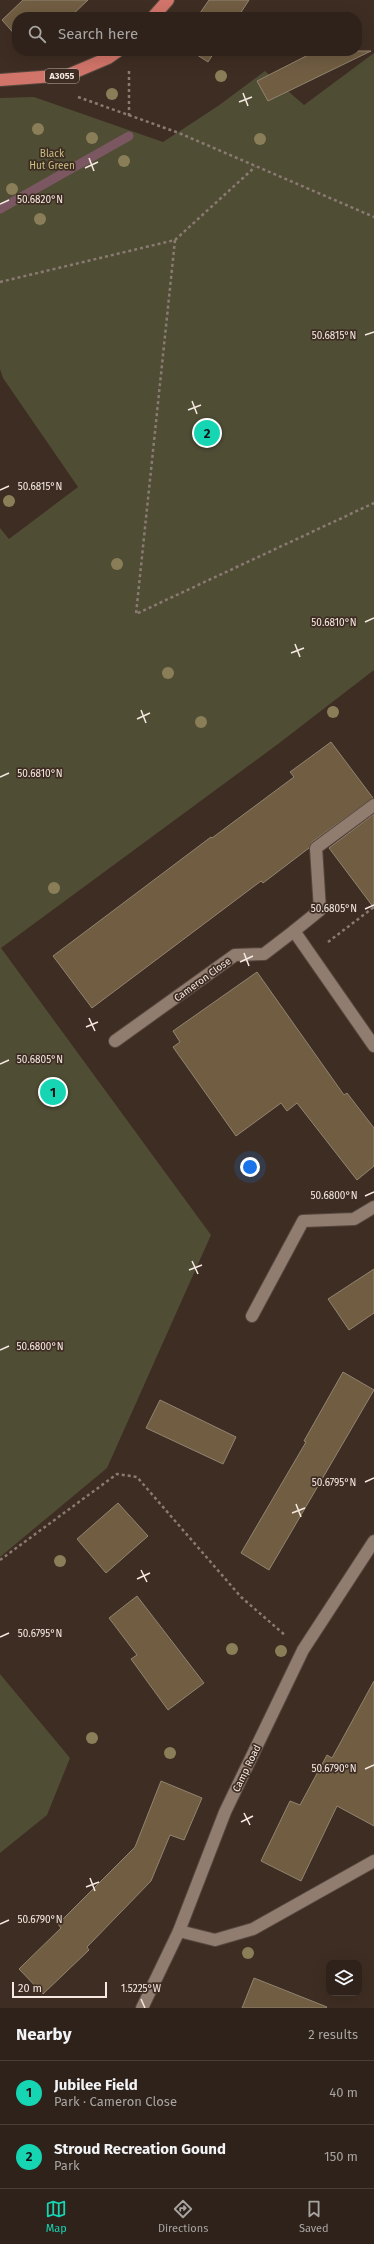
<!DOCTYPE html>
<meta charset="utf-8">
<style>
body{margin:0;font-family:"Fira Sans",sans-serif;background:#3a2f27;color:#f1f3f6}
.controls{position:absolute;right:12px;bottom:12px;display:grid;overflow:hidden;border-radius:8px;box-shadow:0 4px 16px #0002}
.controls button{width:36px;height:36px;display:grid;place-items:center;padding:0;border:0;border-bottom:1px solid #493f39;background:#2e221a;color:#f1f3f6;font:20px sans-serif}
.scale{position:absolute;left:12px;bottom:10px;width:95px;box-sizing:border-box;padding-left:4px;border:2px solid #f5e9e2;border-top:0;font-size:11px;line-height:14px;white-space:nowrap;color:#f5e9e2;-webkit-text-stroke:3px #3e2d22;paint-order:stroke}
.you{position:absolute;left:250px;top:1167px;width:14px;height:14px;margin:-10px;border:3px solid #fff;border-radius:50%;background:#1a73e8;box-shadow:0 0 0 6px #1a73e833}
.badge{display:grid;place-items:center;width:26px;height:26px;border-radius:50%;background:#16d5b3;color:#111;font-size:13px;font-weight:700}
.pin{position:absolute;translate:-50% -50%;border:2px solid #fff;box-shadow:0 1px 4px #0006}
.list{margin:0;padding:0;list-style:none}
h2{display:flex;justify-content:space-between;align-items:center;height:52px;margin:0;padding:0 16px;font-size:17px}
h2 small{font-size:13px;font-weight:400;color:#a7a4a2}
.list li{display:grid;grid-template-columns:26px 1fr auto;gap:12px;align-items:center;box-sizing:border-box;height:64px;padding:0 16px;border-top:1px solid #493f39}
.list b{display:block;font-size:15px;white-space:nowrap}
.list p{margin:0;font-size:13px;white-space:nowrap;color:#a7a4a2}
.list em{font-size:13px;font-style:normal;color:#a7a4a2}
.icon{flex:none;width:22px;height:22px;fill:none;stroke:currentColor;stroke-width:2;stroke-linecap:round;stroke-linejoin:round}
.map{position:relative;flex:none;width:374px;height:2008px;overflow:hidden}
.search{position:absolute;background:#2e221a;box-shadow:0 4px 16px #0002;left:12px;right:12px;top:12px;height:44px;display:flex;align-items:center;gap:10px;box-sizing:border-box;padding:0 14px;border-radius:16px;color:#a7a4a2;font-size:15px}
.sheet{height:180px;background:#2e221a}
nav{display:flex;justify-content:space-around;align-items:center;box-sizing:border-box;height:56px;border-top:1px solid #493f39;background:#2e221a;font-size:11px;color:#a7a4a2}
nav a{display:grid;justify-items:center;gap:2px}
nav .on{color:#16d5b3}
.map>svg:first-child{display:block}
</style>
<div class="map">
<svg width="374" height="2008" viewBox="0 0 374 2008">
<rect width="100%" height="100%" fill="#3e2d22"/>
<g fill="#504d35">
<polygon points="374,53 374,670 278,744 1,948 211,1235 107,1468 0,1557 0,528 9,539 78,487 3,378 0,369 0,98 34,97 163,142 218,106 265,71 304,105"/>
<polygon points="0,1674 70,1758 47,1815 0,1853"/>
</g>
<g fill="none" stroke-linecap="round" stroke-linejoin="round">
<polyline stroke="#7b5861" stroke-width="9" points="0,209 129,136"/>
</g>
<g fill="#705d42" stroke="#928471">
<polygon points="23,0 88,0 70,17 17,17 17,37 2,20"/>
<polygon points="209,0 249,0 238,17 192,17 194,14 198,16"/>
<polygon points="191,51 215,51 208,62"/>
<polygon points="316,51 371,51 268,101 257,81"/>
<polygon points="331,742 373,798 312,842 309,848 263,883 261,881 92,1008 53,956 211,837 212,838 294,777 290,772"/>
<polygon points="374,814 374,908 329,848"/>
<polygon points="257,972 344,1095 347,1093 374,1128 374,1166 357,1180 297,1103 287,1111 281,1103 236,1136 173,1047 180,1042 173,1031"/>
<polygon points="374,1269 374,1313 349,1330 328,1299"/>
<polygon points="343,1372 374,1390 269,1570 241,1553 306,1442 304,1441"/>
<polygon points="160,1400 236,1437 223,1464 146,1428"/>
<polygon points="118,1503 148,1536 106,1573 77,1539"/>
<polygon points="137,1596 204,1683 168,1710 131,1659 137,1655 109,1618"/>
<polygon points="374,1681 374,1826 337,1806 301,1881 261,1861 290,1801 300,1805 327,1755 332,1758"/>
<polygon points="161,1781 202,1798 184,1840 170,1835 151,1881 87,1947 89,1950 43,1994 19,1969 61,1928 58,1924 135,1847"/>
<polygon points="254,1978 327,2007 326,2008 242,2008"/>
</g>
<g fill="none" stroke-linecap="round" stroke-linejoin="round">
<defs>
<g id="lane">
<polyline points="252,1316 303,1221 354,1219 374,1207"/>
<polyline points="179,1931 215,1940 253,1929 374,1861"/>
</g>
<g id="street">
<polyline points="294,931 320,910 316,848 374,805"/>
<polyline points="115,1041 235,955 264,954 294,931 374,1046"/>
<polyline points="142,2008 179,1931 225,1812 303,1650 374,1541"/>
</g>
<g id="primary">
<polyline points="153,17 168,0"/>
<polyline points="0,80 68,75 108,58 118,51"/>
</g>
</defs>
<use href="#lane" stroke="#57483f" stroke-width="14"/>
<use href="#street" stroke="#57483f" stroke-width="14"/>
<use href="#primary" stroke="#57483f" stroke-width="14"/>
<g stroke="#8a7b72" stroke-width="2.5" stroke-dasharray="3 3" stroke-linecap="butt">
<polyline points="129,71 129,116"/>
<polyline points="78,97 179,133 374,217"/>
<polyline points="175,240 255,167"/>
<polyline points="0,282 175,240 136,614 374,503"/>
<polyline points="328,942 374,907"/>
<polyline points="0,1560 117,1474 137,1477 241,1597 286,1636"/>
</g>
<use href="#lane" stroke="#917c70" stroke-width="12"/>
<use href="#street" stroke="#917c70" stroke-width="12"/>
<use href="#primary" stroke="#d17469" stroke-width="12"/>
</g>
<g fill="#8a7e58">
<circle cx="221" cy="76" r="6"/>
<circle cx="112" cy="94" r="6"/>
<circle cx="38" cy="129" r="6"/>
<circle cx="92" cy="138" r="6"/>
<circle cx="260" cy="139" r="6"/>
<circle cx="124" cy="161" r="6"/>
<circle cx="12" cy="189" r="6"/>
<circle cx="40" cy="219" r="6"/>
<circle cx="9" cy="501" r="6"/>
<circle cx="117" cy="564" r="6"/>
<circle cx="168" cy="673" r="6"/>
<circle cx="333" cy="712" r="6"/>
<circle cx="201" cy="722" r="6"/>
<circle cx="54" cy="888" r="6"/>
<circle cx="60" cy="1561" r="6"/>
<circle cx="232" cy="1649" r="6"/>
<circle cx="281" cy="1651" r="6"/>
<circle cx="92" cy="1738" r="6"/>
<circle cx="170" cy="1753" r="6"/>
<circle cx="248" cy="1953" r="6"/>
</g>
<path fill="none" stroke="#f5e9e2" stroke-width="1.5" d="M243 93 248 106M239 102 252 97M89 158 94 171M85 168 98 162M0 204 9 200M365 335 374 332M192 401 197 414M188 410 201 405M0 490 9 486M365 622 374 618M295 644 300 657M291 653 304 648M141 710 146 723M137 719 150 713M0 777 9 773M365 909 374 905M244 953 249 966M240 962 253 956M89 1018 95 1031M86 1027 98 1022M0 1064 9 1060M365 1196 374 1192M192 1261 198 1274M189 1270 202 1265M0 1350 9 1346M365 1482 374 1478M296 1504 301 1517M292 1513 305 1508M141 1570 147 1582M137 1579 150 1573M0 1637 9 1633M365 1769 374 1765M244 1813 250 1825M241 1822 253 1816M90 1878 95 1891M86 1887 99 1882M0 1924 9 1920M141 1999 145 2008"/>
<g text-anchor="middle" stroke-width="3.5" stroke-linejoin="round" paint-order="stroke">
<rect fill="#3e2d22" stroke="#beb1a8" stroke-width="1" x="45" y="69" width="34" height="14" rx="3"/>
<g font-size="9" font-weight="bold" fill="#f5e9e2">
<text x="62" y="79">A3055</text>
</g>
<g font-size="10" fill="#c8c085" stroke="#3e2d22">
<text x="52" y="157">Black<tspan x="52" dy="12">Hut Green</tspan></text>
</g>
<g font-size="10" fill="#f5e9e2" stroke="#3e2d22">
<text transform="translate(202 979) rotate(-36)" y="4">Cameron Close</text>
<text transform="translate(246 1768) rotate(-64)" y="4">Camp Road</text>
</g>
</g>
<g font-size="10" text-anchor="middle" fill="#f5e9e2" stroke="#3e2d22" stroke-width="3.5" stroke-linejoin="round" paint-order="stroke">
<text x="40" y="203">50.6820°N</text>
<text x="334" y="339">50.6815°N</text>
<text x="40" y="490">50.6815°N</text>
<text x="334" y="626">50.6810°N</text>
<text x="40" y="777">50.6810°N</text>
<text x="334" y="912">50.6805°N</text>
<text x="40" y="1063">50.6805°N</text>
<text x="334" y="1199">50.6800°N</text>
<text x="40" y="1350">50.6800°N</text>
<text x="334" y="1486">50.6795°N</text>
<text x="40" y="1637">50.6795°N</text>
<text x="334" y="1772">50.6790°N</text>
<text x="40" y="1923">50.6790°N</text>
<text x="141" y="1992">1.5225°W</text>
</g>
</svg>
<div class="controls">
<button><svg class="icon" aria-label="layers" viewBox="0 0 24 24"><path d="M12 4l9 5-9 5-9-5zM3 14l9 5 9-5"/></svg></button>
</div>
<div class="scale">20 m</div>
<div class="you"></div>
<div class="pin badge" style="left:53px;top:1092px">1</div>
<div class="pin badge" style="left:207px;top:433px">2</div>
<div class="search"><svg class="icon" aria-label="search" viewBox="0 0 24 24"><circle cx="10" cy="10" r="6"/><path d="M15 15l6 6"/></svg>Search here</div>
</div>
<section class="sheet">
<h2>Nearby<small>2 results</small></h2>
<ul class="list">
<li><span class="badge">1</span><div><b>Jubilee Field</b><p>Park · Cameron Close</p></div><em>40 m</em></li>
<li><span class="badge">2</span><div><b>Stroud Recreation Gound</b><p>Park</p></div><em>150 m</em></li>
</ul>
</section>
<nav>
<a class="on"><svg class="icon" aria-label="map" viewBox="0 0 24 24"><path d="M3 6l6-2 6 2 6-2v14l-6 2-6-2-6 2zM9 4v14M15 6v14"/></svg>Map</a>
<a><svg class="icon" aria-label="directions" viewBox="0 0 24 24"><path d="M12 3l9 9-9 9-9-9zM9 14v-3h6M13 9l2 2-2 2"/></svg>Directions</a>
<a><svg class="icon" aria-label="saved" viewBox="0 0 24 24"><path d="M7 4h10v16l-5-4-5 4z"/></svg>Saved</a>
</nav>
